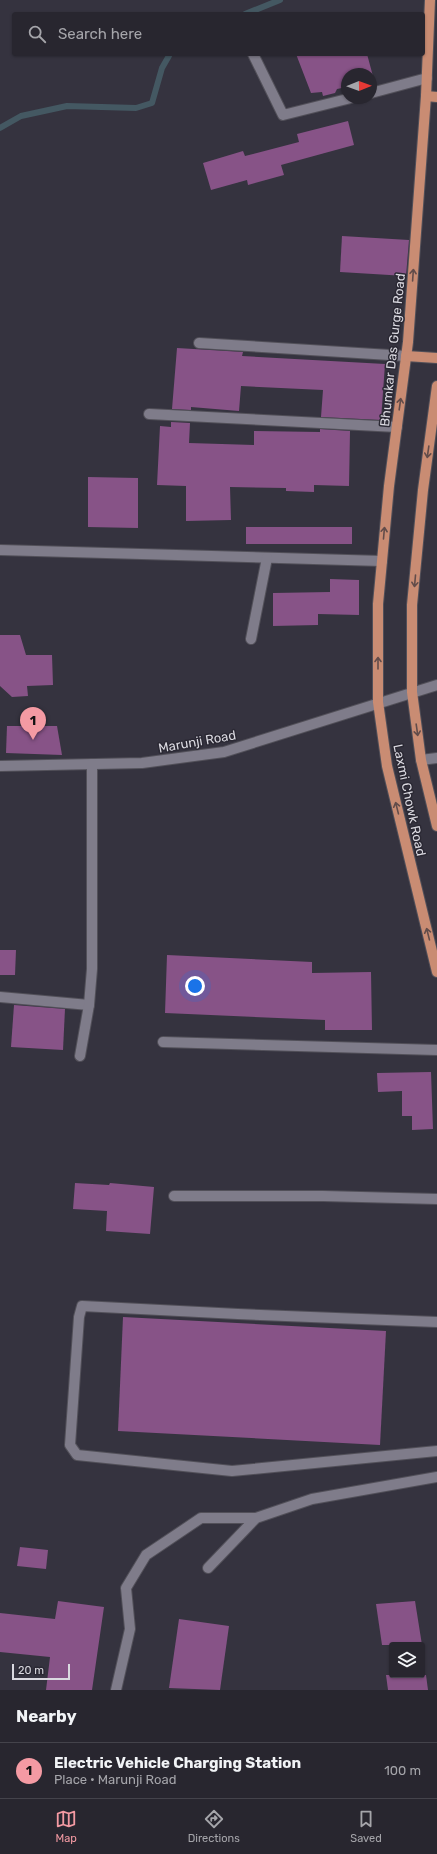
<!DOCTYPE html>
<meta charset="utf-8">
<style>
body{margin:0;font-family:Rubik,sans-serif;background:#34323b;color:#f1f3f6}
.controls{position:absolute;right:12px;bottom:12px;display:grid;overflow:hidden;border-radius:4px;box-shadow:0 1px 3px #0004}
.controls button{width:36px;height:36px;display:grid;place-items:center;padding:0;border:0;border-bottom:1px solid #44434b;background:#28262f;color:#f1f3f6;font:20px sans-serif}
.compass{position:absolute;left:341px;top:68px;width:36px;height:36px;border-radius:50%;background:#28262f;box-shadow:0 1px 3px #0004;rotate:89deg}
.scale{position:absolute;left:12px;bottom:10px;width:58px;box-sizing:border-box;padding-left:4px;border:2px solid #dad9e0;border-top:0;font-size:11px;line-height:14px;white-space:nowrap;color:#dad9e0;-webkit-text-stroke:3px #2b2934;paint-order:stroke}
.you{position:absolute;left:195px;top:986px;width:14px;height:14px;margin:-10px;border:3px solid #fff;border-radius:50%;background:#1a73e8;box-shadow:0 0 0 6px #1a73e833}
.badge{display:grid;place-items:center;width:26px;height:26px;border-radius:50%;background:#f49aa3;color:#111;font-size:13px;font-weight:700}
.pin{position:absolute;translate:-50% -33px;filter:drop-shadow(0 1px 2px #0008)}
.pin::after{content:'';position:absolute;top:21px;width:14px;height:12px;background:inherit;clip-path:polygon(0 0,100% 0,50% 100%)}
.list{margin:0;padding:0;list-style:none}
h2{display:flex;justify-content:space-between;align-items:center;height:52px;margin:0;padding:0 16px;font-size:17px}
h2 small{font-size:13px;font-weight:400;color:#a5a5aa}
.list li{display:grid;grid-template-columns:26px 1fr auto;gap:12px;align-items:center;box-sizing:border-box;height:56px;padding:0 16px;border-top:1px solid #44434b}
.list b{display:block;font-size:15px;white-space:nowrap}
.list p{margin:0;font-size:13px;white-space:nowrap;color:#a5a5aa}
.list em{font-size:13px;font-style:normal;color:#a5a5aa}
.icon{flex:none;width:22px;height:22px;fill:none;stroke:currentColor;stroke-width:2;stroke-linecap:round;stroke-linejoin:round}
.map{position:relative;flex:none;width:437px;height:1690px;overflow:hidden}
.search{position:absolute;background:#28262f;box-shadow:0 1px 3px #0004;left:12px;right:12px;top:12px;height:44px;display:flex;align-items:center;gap:10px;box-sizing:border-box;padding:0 14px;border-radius:4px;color:#a5a5aa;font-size:15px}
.sheet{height:108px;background:#28262f}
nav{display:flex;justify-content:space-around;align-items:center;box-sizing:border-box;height:56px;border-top:1px solid #44434b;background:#28262f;font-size:11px;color:#a5a5aa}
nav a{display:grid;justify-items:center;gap:2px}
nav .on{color:#f49aa3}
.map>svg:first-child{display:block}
</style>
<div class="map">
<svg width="437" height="1690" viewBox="0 0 437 1690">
<rect width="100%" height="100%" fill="#35333f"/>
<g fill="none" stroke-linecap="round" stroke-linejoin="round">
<g stroke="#445862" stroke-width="6">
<polyline points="245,14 280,0"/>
<polyline points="0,128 21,116 67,106 136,108 152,103 162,68 170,54"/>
</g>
</g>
<g fill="#875387">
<polygon points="296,54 367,54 374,80 371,81 371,74 347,74 347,87 337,89 335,93 323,96 322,92 311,93"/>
<polygon points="348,121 354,145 281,165 284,175 248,185 247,180 211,190 203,163 243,151 245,156 299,142 297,134"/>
<polygon points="342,236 409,240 406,276 340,272"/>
<polygon points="177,348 243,352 242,356 385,364 381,420 321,417 323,390 241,386 239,411 191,407 191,410 172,409"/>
<polygon points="171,422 190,423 189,443 254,445 254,431 320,432 320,429 350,431 349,486 314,485 314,492 286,491 286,488 230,487 231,520 186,521 186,486 157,485 160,426 171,427"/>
<polygon points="88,477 138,478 138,528 88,527"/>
<rect x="246" y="527" width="106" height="17"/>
<polygon points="330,579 359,580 359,615 318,614 318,625 273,626 273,593 330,592"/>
<polygon points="0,635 20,635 26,655 52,655 53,685 27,686 28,696 12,697 0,686"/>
<polygon points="7,726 57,726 62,755 6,753"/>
<polygon points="0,950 16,950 15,975 0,975"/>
<polygon points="167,955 312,962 312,973 371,972 372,1030 325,1030 325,1020 165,1013"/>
<polygon points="14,1005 65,1009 63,1050 11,1047"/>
<polygon points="431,1072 433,1129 412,1130 412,1116 402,1116 402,1091 378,1092 377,1073"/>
<polygon points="75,1183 109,1185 110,1183 154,1187 150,1234 106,1231 107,1211 73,1209"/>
<polygon points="123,1317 386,1331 380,1445 118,1431"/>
<polygon points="20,1547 48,1550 46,1569 17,1566"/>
<polygon points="58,1601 104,1607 92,1690 46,1690 50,1657 0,1652 0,1613 55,1619"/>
<polygon points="415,1601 422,1645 382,1645 376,1604"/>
<polygon points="179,1619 229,1626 220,1690 169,1688"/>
<polygon points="386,1675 426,1675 428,1690 388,1690"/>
</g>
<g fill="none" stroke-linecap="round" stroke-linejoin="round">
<defs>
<g id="minor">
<polyline points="253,54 283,115 351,98"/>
<polyline points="371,93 427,78"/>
<polyline points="199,343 406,356"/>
<polyline points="149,414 397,427"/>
<polyline points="0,550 382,561"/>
<polyline points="251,639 267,558"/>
<polyline points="421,760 437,758"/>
<polyline points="0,766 142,763 224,752 437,685"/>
<polyline points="0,997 89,1005"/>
<polyline points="163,1042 437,1050"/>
<polyline points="80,1056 89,1005 92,969 92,764"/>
<polyline points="174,1196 323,1196 437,1199"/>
<polyline points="437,1322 238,1314 82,1306 79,1317 70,1445 77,1455 232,1471 437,1451"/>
<polyline points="208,1568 256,1518 312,1499 437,1477"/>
<polyline points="116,1690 130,1629 126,1588 146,1555 201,1518 256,1518"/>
</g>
<g id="major">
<polyline points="430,0 426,96 408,342 389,486 378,604 378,702 387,766 437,972"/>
<polyline points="426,96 437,97"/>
<polyline points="406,356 437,358"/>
<polyline points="437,386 423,490 412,605 412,692 421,760 437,826"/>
</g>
</defs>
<use href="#minor" stroke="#525059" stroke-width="12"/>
<use href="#major" stroke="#525059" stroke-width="12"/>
<use href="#minor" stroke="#7f7c8a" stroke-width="10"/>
<use href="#major" stroke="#c98c73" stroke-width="10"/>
</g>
<defs><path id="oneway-shaft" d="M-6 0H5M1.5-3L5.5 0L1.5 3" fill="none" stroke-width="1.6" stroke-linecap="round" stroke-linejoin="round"/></defs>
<g stroke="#624c4a">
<use href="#oneway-shaft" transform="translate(413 275) rotate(-86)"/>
<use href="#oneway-shaft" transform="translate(400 404) rotate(-82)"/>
<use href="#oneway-shaft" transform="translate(428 452) rotate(98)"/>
<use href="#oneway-shaft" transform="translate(384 533) rotate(-85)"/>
<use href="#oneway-shaft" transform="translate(415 581) rotate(95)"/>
<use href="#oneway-shaft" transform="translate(378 663) rotate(-90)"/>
<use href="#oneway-shaft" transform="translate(417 730) rotate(82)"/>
<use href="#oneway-shaft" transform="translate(397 808) rotate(-104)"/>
<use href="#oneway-shaft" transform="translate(428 934) rotate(-104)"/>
</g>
<g text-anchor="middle" stroke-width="3" stroke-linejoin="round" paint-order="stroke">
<g font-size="13" fill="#dad9e0" stroke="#2b2934">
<text transform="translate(392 350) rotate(-84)" y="5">Bhumkar Das Gurge Road</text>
<text transform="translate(197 741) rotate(-10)" y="5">Marunji Road</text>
<text transform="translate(410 800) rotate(78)" y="5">Laxmi Chowk Road</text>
</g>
</g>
</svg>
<div class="controls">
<button><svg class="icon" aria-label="layers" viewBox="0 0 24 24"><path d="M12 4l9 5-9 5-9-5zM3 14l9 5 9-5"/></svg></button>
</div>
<svg class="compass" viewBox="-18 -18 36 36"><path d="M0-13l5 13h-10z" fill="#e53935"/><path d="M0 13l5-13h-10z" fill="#a5a5aa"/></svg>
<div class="scale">20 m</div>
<div class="you"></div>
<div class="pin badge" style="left:33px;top:740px">1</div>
<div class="search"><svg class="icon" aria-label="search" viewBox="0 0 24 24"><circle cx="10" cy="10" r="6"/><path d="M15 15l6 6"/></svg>Search here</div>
</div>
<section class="sheet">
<h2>Nearby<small></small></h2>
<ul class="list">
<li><span class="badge">1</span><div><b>Electric Vehicle Charging Station</b><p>Place · Marunji Road</p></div><em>100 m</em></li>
</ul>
</section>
<nav>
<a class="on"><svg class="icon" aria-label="map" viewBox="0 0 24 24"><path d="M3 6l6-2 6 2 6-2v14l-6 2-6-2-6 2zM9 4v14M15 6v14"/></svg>Map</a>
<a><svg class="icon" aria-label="directions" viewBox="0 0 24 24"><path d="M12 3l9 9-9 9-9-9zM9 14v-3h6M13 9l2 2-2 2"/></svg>Directions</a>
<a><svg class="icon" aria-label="saved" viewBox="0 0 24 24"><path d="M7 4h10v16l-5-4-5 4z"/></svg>Saved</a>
</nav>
